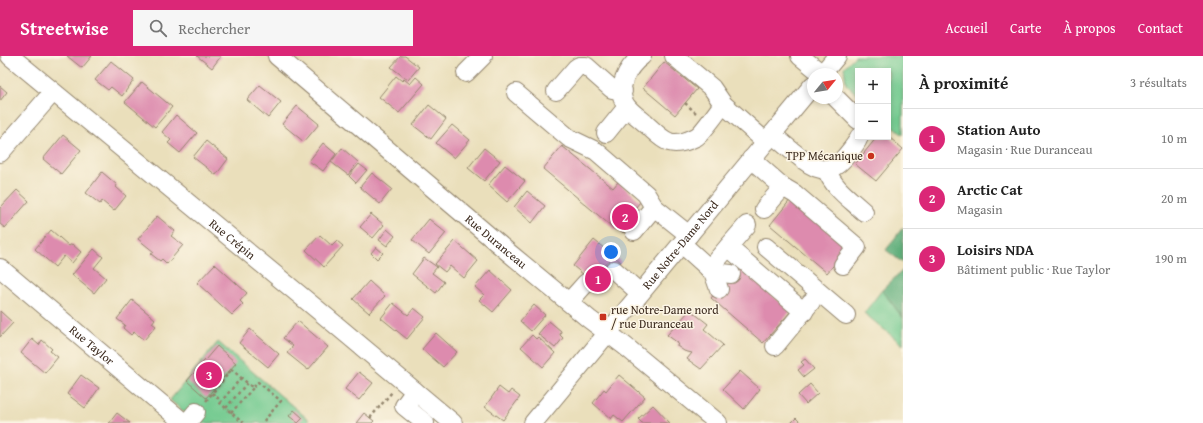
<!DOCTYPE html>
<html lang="fr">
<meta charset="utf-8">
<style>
body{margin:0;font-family:"Gentium Book Plus",serif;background:#f6f6f6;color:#222}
.controls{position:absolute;right:12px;top:12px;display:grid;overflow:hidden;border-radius:0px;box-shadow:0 2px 6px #0003}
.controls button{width:36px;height:36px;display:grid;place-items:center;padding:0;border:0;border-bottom:1px solid #e0e0e0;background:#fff;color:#222;font:20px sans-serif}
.compass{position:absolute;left:807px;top:12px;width:36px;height:36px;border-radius:50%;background:#fff;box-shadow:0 2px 6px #0003;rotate:60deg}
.you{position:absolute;left:611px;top:196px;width:14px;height:14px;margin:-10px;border:3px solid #fff;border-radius:50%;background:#1a73e8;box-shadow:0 0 0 6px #1a73e833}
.badge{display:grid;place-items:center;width:26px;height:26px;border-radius:50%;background:#db2777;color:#fff;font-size:13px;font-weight:700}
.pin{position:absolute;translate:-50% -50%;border:2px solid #fff;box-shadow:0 1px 4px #0006}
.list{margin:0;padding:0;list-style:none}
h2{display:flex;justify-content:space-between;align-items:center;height:52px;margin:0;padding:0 16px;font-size:17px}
h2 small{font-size:13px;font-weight:400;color:#767676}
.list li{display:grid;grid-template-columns:26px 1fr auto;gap:12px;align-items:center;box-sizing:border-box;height:60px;padding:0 16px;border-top:1px solid #e0e0e0}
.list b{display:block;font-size:15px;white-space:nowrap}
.list p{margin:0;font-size:13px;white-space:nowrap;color:#767676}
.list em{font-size:13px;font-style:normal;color:#767676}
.icon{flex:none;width:22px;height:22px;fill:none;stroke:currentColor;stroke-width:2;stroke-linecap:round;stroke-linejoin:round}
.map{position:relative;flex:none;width:903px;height:367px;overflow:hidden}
header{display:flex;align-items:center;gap:24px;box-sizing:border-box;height:56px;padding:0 20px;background:#db2777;color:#fff}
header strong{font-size:19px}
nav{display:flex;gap:22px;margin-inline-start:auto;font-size:14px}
.search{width:280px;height:36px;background:#f6f6f6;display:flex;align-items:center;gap:10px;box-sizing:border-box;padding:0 14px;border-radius:0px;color:#767676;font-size:15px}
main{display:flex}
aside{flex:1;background:#fff}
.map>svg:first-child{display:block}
</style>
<header>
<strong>Streetwise</strong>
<div class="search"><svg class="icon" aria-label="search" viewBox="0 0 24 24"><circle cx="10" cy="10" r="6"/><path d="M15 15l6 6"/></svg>Rechercher</div>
<nav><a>Accueil</a><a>Carte</a><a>À propos</a><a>Contact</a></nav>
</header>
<main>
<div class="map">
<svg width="903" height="367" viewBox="0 0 903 367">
<rect width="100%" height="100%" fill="#fcf5e5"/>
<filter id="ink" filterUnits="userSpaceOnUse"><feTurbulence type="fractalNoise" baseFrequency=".025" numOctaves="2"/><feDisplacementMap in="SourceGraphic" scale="8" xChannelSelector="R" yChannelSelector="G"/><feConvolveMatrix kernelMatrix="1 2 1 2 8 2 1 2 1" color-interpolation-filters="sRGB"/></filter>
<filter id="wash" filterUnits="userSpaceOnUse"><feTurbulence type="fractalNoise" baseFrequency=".012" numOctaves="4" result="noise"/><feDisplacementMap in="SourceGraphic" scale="16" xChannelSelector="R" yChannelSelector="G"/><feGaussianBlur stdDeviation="0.9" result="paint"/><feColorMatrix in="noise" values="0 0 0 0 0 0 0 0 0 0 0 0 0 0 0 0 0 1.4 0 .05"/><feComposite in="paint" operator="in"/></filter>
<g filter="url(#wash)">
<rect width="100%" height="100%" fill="#eadfbb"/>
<g fill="#73ca90" stroke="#577a57">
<polygon points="855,0 903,0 903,79 888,66 888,15 858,15 858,39 846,28 844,11"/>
<polygon points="882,234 903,262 903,289 864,257"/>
<polygon points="218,286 309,364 307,367 197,367 170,344"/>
</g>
<g fill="#5eae7a" stroke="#4c6c4c">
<polygon points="903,171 903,207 886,194"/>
<polygon points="903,214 903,262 882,234"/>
</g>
<g id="blocks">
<g fill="#dd8bae">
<polygon points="67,0 92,0 82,12"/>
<polygon points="197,0 221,0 212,12"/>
<polygon points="401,0 405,0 419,11 408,24 391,11"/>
<polygon points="111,5 134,24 122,40 111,31 108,34 95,24"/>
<polygon points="664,6 697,33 675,59 643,32"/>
<polygon points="396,20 402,25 404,23 410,28 416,21 424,28 399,57 379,41"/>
<polygon points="142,26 172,51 155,71 125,46"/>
<polygon points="260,29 281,46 268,62 247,44"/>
<polygon points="0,30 7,36 0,45"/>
<polygon points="429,49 446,63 431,83 413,69"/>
<polygon points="297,50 319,68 304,86 282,68"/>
<polygon points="176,59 197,77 180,97 168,87 171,84 162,76"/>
<polygon points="452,69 470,84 454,102 436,87"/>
<polygon points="63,79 81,94 61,118 43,103"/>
<polygon points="877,81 889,81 903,93 876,125 855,108"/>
<polygon points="206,85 228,103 216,119 193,101"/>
<polygon points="323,87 336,98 323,115 309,105"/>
<polygon points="562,90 613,132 618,126 641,145 635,152 639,156 623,177 618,172 616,174 543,113"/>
<polygon points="342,92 358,106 348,119 331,106"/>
<polygon points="484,92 500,105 484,125 468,112"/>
<polygon points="359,108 367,114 356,127 349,120"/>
<polygon points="505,109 525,125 507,146 488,129"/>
<polygon points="102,116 117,129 116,131 126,140 114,155 102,145 100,148 86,137"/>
<polygon points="372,117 392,133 380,148 360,131"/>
<polygon points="17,134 29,145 5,172 0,168 0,152"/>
<polygon points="527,135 545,150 532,167 514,151"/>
<polygon points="791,143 849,191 827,217 770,169"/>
<polygon points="371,158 384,169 373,182 360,171"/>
<polygon points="157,160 175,175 171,180 183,189 167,208 162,203 160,205 151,198 154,196 138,183"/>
<polygon points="429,163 446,177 429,198 412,184"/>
<polygon points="387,173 395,180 387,190 379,184"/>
<polygon points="51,174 69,190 72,188 81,196 72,207 64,200 55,211 35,193"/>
<polygon points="320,179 332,190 337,185 343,190 324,211 306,194"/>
<polygon points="594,184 621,206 600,232 573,210"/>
<polygon points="455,185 478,205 464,222 450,210 445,216 435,208"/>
<polygon points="376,191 383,197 377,203 371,197"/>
<polygon points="94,193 103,201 94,212 106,222 94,237 72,219"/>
<polygon points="424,202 437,211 432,217 444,226 436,237 412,218"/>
<polygon points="215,208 247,237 240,245 243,248 232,259 197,227"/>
<polygon points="738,210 791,255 763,287 711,242"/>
<polygon points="490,214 512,234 493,256 479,244 484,239 475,231"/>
<polygon points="369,225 385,240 369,257 353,243"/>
<polygon points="132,244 155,263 152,267 156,270 144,284 134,276 131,279 123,272 125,269 117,263"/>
<polygon points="393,247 408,259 414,252 425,261 407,283 381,262"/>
<polygon points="534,249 545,259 531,275 520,265"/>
<polygon points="690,254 708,268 704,273 723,289 701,313 687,303 692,297 684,295 677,290 678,287 667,279"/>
<polygon points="0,255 13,267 0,281"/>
<polygon points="298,265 328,291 308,314 287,297 293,290 283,282"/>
<polygon points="549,265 561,275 560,279 563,282 555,292 538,278"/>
<polygon points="250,273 279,298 268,311 239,287"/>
<polygon points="436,277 457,296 443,311 422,293"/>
<polygon points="532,279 536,283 538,281 555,297 543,311 521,291"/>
<polygon points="32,283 39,289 42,284 52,293 50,295 58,301 45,317 21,297"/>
<polygon points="217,290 236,307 206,342 187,325"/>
<polygon points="805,303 814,313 804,321 798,314 804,309 801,306"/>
<polygon points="740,315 760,333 744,353 723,333"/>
<polygon points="359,316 373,327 359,344 345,333"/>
<polygon points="81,319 99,332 85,352 67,338"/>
<polygon points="619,319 645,341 623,366 614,359 611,363 593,347 604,333 606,335"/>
<polygon points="810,328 818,337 806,348 798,339"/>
<polygon points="499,331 508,338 511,334 520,341 503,364 485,351"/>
<polygon points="653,349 670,367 642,367 638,363"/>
<polygon points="294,354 303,362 298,367 289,360"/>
<polygon points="117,357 130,367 109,367"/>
<polygon points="364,357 374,365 372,367 356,367"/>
<polygon points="796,362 801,367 791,367"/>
</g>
</g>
</g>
<g filter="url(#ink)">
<use href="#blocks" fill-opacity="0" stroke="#92846c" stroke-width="1"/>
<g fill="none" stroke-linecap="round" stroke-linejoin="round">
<defs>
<g id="minor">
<path id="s1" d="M10 0 318 254 453 367"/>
<path id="s2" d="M277 0 508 196 589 263 625 290 718 367"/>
<path d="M642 0C628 10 614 34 627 51 632 57 641 63 647 69 654 75 661 83 669 86 678 89 688 85 696 81 702 78 717 56 723 48L766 86"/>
<polyline points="674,0 712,32 723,48"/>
<polyline points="800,0 822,18"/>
<polyline points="466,17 483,0"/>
<polyline points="822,18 837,0"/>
<polyline points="556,35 576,12 579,10 586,10 612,33 623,35"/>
<polyline points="516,37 569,82 596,95 646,138 654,151"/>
<polyline points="836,42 858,64"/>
<polyline points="606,77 627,51"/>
<path d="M772 78C780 85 788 92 796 98 813 113 828 122 845 101 850 95 856 89 859 81"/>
<polyline points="0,97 53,36"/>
<polyline points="751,103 783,131 764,153"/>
<path d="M826 113C834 133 849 142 864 156"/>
<polyline points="783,131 795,138 857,191 843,209"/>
<polyline points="634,175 654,151 689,179"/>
<polyline points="682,188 713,216 719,233"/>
<polyline points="728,191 747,169"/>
<polyline points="766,191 846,259"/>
<path id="s3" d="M0 212 184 367"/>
<polyline points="709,213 728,191 804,256"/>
<polyline points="614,214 640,237"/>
<polyline points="713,216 731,218"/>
<polyline points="569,246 586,227"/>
<polyline points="775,290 811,246"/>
<polyline points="415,335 404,350 425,367"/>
<polyline points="187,367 196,356"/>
<path id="s4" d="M533 367 813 29"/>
</g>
</defs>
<use href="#minor" stroke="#92846c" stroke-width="20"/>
<g stroke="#92846c" stroke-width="2.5" stroke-dasharray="3 3" stroke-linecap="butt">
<polyline points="685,47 696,57"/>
<polyline points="231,313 253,332 258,326 281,345 262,367"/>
<polyline points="212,337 219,343 220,347 243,367"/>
<polyline points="206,345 232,313"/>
<polyline points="220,347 241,322"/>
<polyline points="226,352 247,327"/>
<polyline points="231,357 253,332"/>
<polyline points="370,362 392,336"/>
</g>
<use href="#minor" stroke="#fff" stroke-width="18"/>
</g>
</g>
<g fill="#c8321e" stroke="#fcf5e5" stroke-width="1.5">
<circle cx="871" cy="100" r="4"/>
<rect x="599" y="257" width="8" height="8" rx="2"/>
</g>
<g text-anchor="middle" stroke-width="3" stroke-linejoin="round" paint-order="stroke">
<g font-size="12" fill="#3b2a1e" stroke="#fcf5e5" text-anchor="end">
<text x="863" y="104">TPP Mécanique</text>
<text x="611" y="258" text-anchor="start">rue Notre-Dame nord<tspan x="611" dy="14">/ rue Duranceau</tspan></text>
</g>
<g font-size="12" fill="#3b2a1e" stroke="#fcf5e5">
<text dy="4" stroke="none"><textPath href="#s1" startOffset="288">Rue Crépin</textPath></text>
<text dy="4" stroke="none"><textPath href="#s2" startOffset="287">Rue Duranceau</textPath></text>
<text dy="4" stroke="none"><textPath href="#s4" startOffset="231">Rue Notre-Dame Nord</textPath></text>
<text dy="4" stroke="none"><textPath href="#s3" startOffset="120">Rue Taylor</textPath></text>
</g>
</g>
</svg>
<div class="controls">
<button>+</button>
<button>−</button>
</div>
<svg class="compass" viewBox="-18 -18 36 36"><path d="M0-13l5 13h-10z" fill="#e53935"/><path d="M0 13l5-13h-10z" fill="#767676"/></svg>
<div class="you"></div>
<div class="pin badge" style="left:598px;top:223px">1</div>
<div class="pin badge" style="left:625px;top:161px">2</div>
<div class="pin badge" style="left:209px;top:319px">3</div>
</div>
<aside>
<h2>À proximité<small>3 résultats</small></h2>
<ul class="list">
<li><span class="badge">1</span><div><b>Station Auto</b><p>Magasin · Rue Duranceau</p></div><em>10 m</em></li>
<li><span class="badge">2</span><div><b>Arctic Cat</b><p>Magasin</p></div><em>20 m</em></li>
<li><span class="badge">3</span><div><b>Loisirs NDA</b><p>Bâtiment public · Rue Taylor</p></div><em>190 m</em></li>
</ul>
</aside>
</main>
